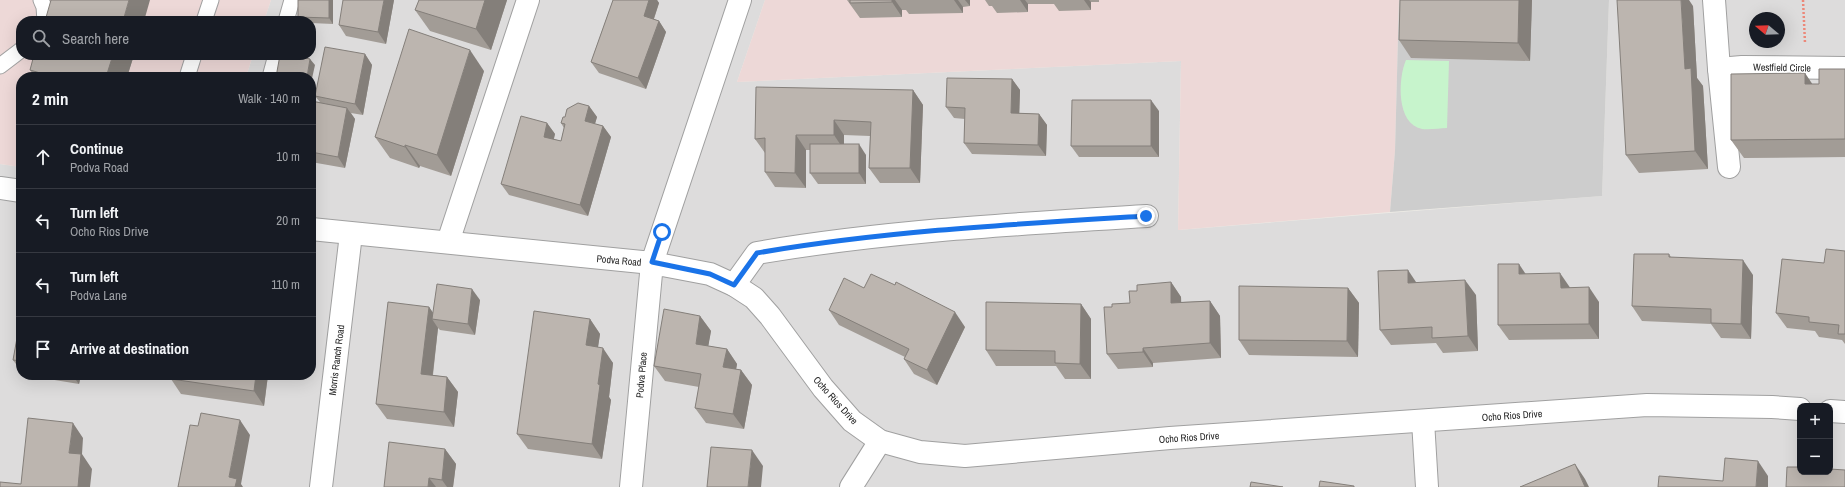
<!DOCTYPE html>
<meta charset="utf-8">
<style>
body{margin:0;font-family:"Archivo Narrow",sans-serif;background:#20242c;color:#f1f3f6}
.controls{position:absolute;right:12px;bottom:12px;display:grid;overflow:hidden;border-radius:8px;box-shadow:0 4px 16px #0002}
.controls button{width:36px;height:36px;display:grid;place-items:center;padding:0;border:0;border-bottom:1px solid #363941;background:#171b24;color:#f1f3f6;font:20px sans-serif}
.compass{position:absolute;left:1749px;top:12px;width:36px;height:36px;border-radius:50%;background:#171b24;box-shadow:0 4px 16px #0002;rotate:289deg}
.stop{position:absolute;width:12px;height:12px;margin:-9px;border:3px solid #1a73e8;border-radius:50%;background:#fff}
.stop.end{background:#1a73e8;border-color:#fff;box-shadow:0 1px 4px #0008}
.list{margin:0;padding:0;list-style:none}
h2{display:flex;justify-content:space-between;align-items:center;height:52px;margin:0;padding:0 16px;font-size:17px}
h2 small{font-size:13px;font-weight:400;color:#9ea1a6}
.list li{display:grid;grid-template-columns:26px 1fr auto;gap:12px;align-items:center;box-sizing:border-box;height:64px;padding:0 16px;border-top:1px solid #363941}
.list b{display:block;font-size:15px;white-space:nowrap}
.list p{margin:0;font-size:13px;white-space:nowrap;color:#9ea1a6}
.list em{font-size:13px;font-style:normal;color:#9ea1a6}
.icon{flex:none;width:22px;height:22px;fill:none;stroke:currentColor;stroke-width:2;stroke-linecap:round;stroke-linejoin:round}
.map{position:relative;flex:none;width:1845px;height:487px;overflow:hidden}
.search{position:absolute;background:#171b24;box-shadow:0 4px 16px #0002;left:16px;top:16px;width:300px;height:44px;display:flex;align-items:center;gap:10px;box-sizing:border-box;padding:0 14px;border-radius:16px;color:#9ea1a6;font-size:15px}
.panel{position:absolute;background:#171b24;box-shadow:0 4px 16px #0002;left:16px;top:72px;width:300px;height:308px;border-radius:16px}
.map>svg:first-child{display:block}
</style>
<div class="map">
<svg width="1845" height="487" viewBox="0 0 1845 487">
<rect width="100%" height="100%" fill="#eeece6"/>
<path fill="#dddcdc" fill-rule="evenodd" d="M271 0H765L737 82 1181 61 1178 230 1602 196 1609 0H1845V487H0V164L21 167V375H311V77H246L253 55H311V21H264ZM1755 18H1779V42H1755ZM1800 406H1830V472H1800Z"/>
<g fill="#edd8d7">
<polygon points="0,0 271,0 264,21 21,21 21,55 253,55 246,77 21,77 21,167 0,164"/>
<polygon points="765,0 1399,0 1395,151 1390,212 1178,230 1181,61 737,82"/>
</g>
<polygon fill="#cdcdcd" points="1399,0 1609,0 1602,196 1390,212 1395,151"/>
<path fill="#c7f4cc" d="M1406 60 1449 61 1447 128C1440 128 1430 130 1422 129 1396 124 1398 78 1406 60Z"/>
<g fill="none" stroke-linecap="round" stroke-linejoin="round">
<defs>
<g id="lane">
<polyline points="41,0 44,7 45,21"/>
<polyline points="204,21 211,0"/>
<polyline points="286,21 292,0"/>
<polyline points="0,66 21,50"/>
<polyline points="187,77 194,55"/>
<polyline points="270,77 276,55"/>
</g>
<g id="street">
<polyline points="1714,0 1719,69 1729,167"/>
<polyline points="1719,69 1742,67 1845,68"/>
<polyline points="0,188 21,191"/>
<polyline points="311,229 652,263 740,0"/>
<polyline points="448,242 528,0"/>
<path d="M734 285 757 253C885 231 1016 224 1147 216"/>
<polyline points="1830,411 1845,412"/>
<polyline points="1423,421 1427,487"/>
<polyline points="321,487 351,234"/>
<polyline points="631,487 652,263 710,274 734,285 754,298 770,316 823,388 852,421 880,441 920,452 965,456 1170,438 1647,405 1772,407 1800,409"/>
<polyline points="851,487 880,441"/>
</g>
</defs>
<use href="#lane" stroke="#a0a0a0" stroke-width="17"/>
<use href="#street" stroke="#a0a0a0" stroke-width="24"/>
<polyline stroke="#ec8879" stroke-width="2.5" stroke-dasharray="2 2" stroke-linecap="butt" points="1803,0 1805,43"/>
<use href="#lane" stroke="#fff" stroke-width="15"/>
<use href="#street" stroke="#fff" stroke-width="22"/>
</g>
<g fill="#a29c96">
<polygon points="333,0 333,24 311,23 311,21 301,21 298,17"/>
<polygon points="394,0 386,44 346,36 339,25"/>
<polygon points="419,0 507,0 491,50 430,31 415,10"/>
<polygon points="613,0 657,0 659,3 654,19 659,21 666,32 646,89 599,73 591,62"/>
<polygon points="847,0 970,0 970,6 963,7 963,13 909,14 906,10 902,10 902,17 860,18"/>
<polygon points="985,0 1099,0 1099,2 1091,2 1091,10 1059,11 1054,4 1028,4 1028,12 997,13 992,6 989,6"/>
<polygon points="1400,0 1532,0 1530,61 1411,58 1399,40"/>
<polygon points="1693,6 1697,78 1703,86 1708,169 1639,173 1626,155"/>
<polygon points="365,54 372,65 363,115 351,113 355,119 345,168 311,162 311,101 320,102 315,96"/>
<polygon points="134,55 127,77 35,77 30,70"/>
<polygon points="1845,69 1845,157 1744,158 1731,140 1812,84 1819,84"/>
<polygon points="484,71 451,176 420,166 419,168 390,158 375,137"/>
<polygon points="1012,79 1020,90 1019,113 1039,114 1047,125 1046,156 972,154 964,143 965,119 954,118 946,107"/>
<polygon points="913,90 923,105 920,183 880,183 869,168 870,136 844,135 844,144 866,155 866,184 818,184 810,173 810,150 806,150 806,188 775,187 765,172 765,153 755,139"/>
<polygon points="589,106 597,117 595,124 603,126 611,137 588,216 509,195 501,184 547,123 555,134 554,139 561,141 564,128 561,123 565,117"/>
<polygon points="1159,111 1159,157 1079,157 1071,146"/>
<polygon points="1845,251 1845,344 1842,340 1819,337 1815,331 1787,328 1776,313 1824,263"/>
<polygon points="1669,254 1671,257 1753,275 1751,339 1721,338 1711,324 1642,321 1632,306"/>
<polygon points="1526,274 1570,288 1599,302 1599,339 1509,340 1498,325"/>
<polygon points="1171,282 1181,297 1181,302 1210,301 1220,316 1221,358 1153,363 1153,367 1118,369 1107,354 1112,307 1130,303 1137,291"/>
<polygon points="1417,283 1476,295 1478,351 1443,353 1436,343 1391,345 1380,330"/>
<polygon points="864,288 965,327 937,385 914,374 904,359 905,357 839,325 829,310"/>
<polygon points="1348,288 1359,303 1358,357 1249,355 1239,340"/>
<polygon points="480,300 475,335 440,330 438,328 433,375 447,377 458,392 454,427 387,419 376,404 429,307 433,313"/>
<polygon points="1081,304 1091,319 1091,379 1065,379 1056,366 996,366 986,350"/>
<polygon points="21,316 21,371 13,360"/>
<polygon points="700,316 711,331 708,346 727,349 737,364 736,369 741,370 752,385 744,429 706,423 695,408 699,387 665,381 654,366"/>
<polygon points="590,319 600,334 598,347 613,363 609,397 611,400 602,459 528,449 517,434"/>
<polygon points="24,375 81,375 79,384"/>
<polygon points="268,375 264,406 181,394 171,379"/>
<polygon points="445,449 456,464 453,487 384,487"/>
</g>
<g fill="#847f7a">
<polygon points="129,0 150,0 144,21 123,21"/>
<polygon points="329,0 333,0 333,24 329,18"/>
<polygon points="384,0 394,0 386,44 378,32"/>
<polygon points="485,0 507,0 491,50 476,29"/>
<polygon points="649,0 657,0 659,3 651,27 644,16"/>
<polygon points="892,0 895,0 902,10 902,17 892,2"/>
<polygon points="954,0 958,0 963,7 963,13"/>
<polygon points="965,0 970,0 970,6"/>
<polygon points="1020,0 1025,0 1028,4 1028,12"/>
<polygon points="1084,0 1089,0 1091,2 1091,10"/>
<polygon points="1519,0 1532,0 1530,61 1518,43"/>
<polygon points="1681,0 1689,0 1693,6 1697,78 1703,86 1708,169 1695,151 1685,69"/>
<polygon points="659,21 666,32 646,89 638,78"/>
<polygon points="470,50 484,71 451,176 437,155"/>
<polygon points="365,54 372,65 363,115 355,104"/>
<polygon points="113,55 134,55 127,77 106,77"/>
<polygon points="310,59 315,65 311,83 311,77 307,77"/>
<polygon points="1805,73 1817,91 1805,84"/>
<polygon points="1012,79 1020,90 1019,124 1011,113"/>
<polygon points="913,90 923,105 920,183 910,168"/>
<polygon points="1151,100 1159,111 1159,157 1151,146"/>
<polygon points="589,106 597,117 592,133 585,121"/>
<polygon points="347,108 355,119 345,168 338,157"/>
<polygon points="1039,114 1047,125 1046,156 1038,145"/>
<polygon points="834,120 844,135 844,150 834,135"/>
<polygon points="547,123 555,134 551,148 544,137"/>
<polygon points="603,126 611,137 588,216 580,205"/>
<polygon points="796,135 806,150 806,188 795,173"/>
<polygon points="859,144 866,155 866,184 859,173"/>
<polygon points="405,145 420,166 419,168 405,147"/>
<polygon points="1743,260 1753,275 1751,339 1741,324"/>
<polygon points="1519,264 1529,279 1519,274"/>
<polygon points="1408,270 1418,285 1408,283"/>
<polygon points="1560,273 1571,289 1561,288"/>
<polygon points="1465,280 1476,295 1478,351 1468,336"/>
<polygon points="1171,282 1181,297 1182,318 1171,303"/>
<polygon points="1589,287 1599,302 1599,339 1589,324"/>
<polygon points="1348,288 1359,303 1358,357 1347,341"/>
<polygon points="472,289 480,300 475,335 468,324"/>
<polygon points="1210,301 1220,316 1221,358 1210,343"/>
<polygon points="1081,304 1091,319 1091,379 1080,364"/>
<polygon points="429,307 438,320 432,319 438,328 431,389 421,374"/>
<polygon points="955,312 965,327 937,385 927,370"/>
<polygon points="700,316 711,331 706,359 696,344"/>
<polygon points="590,319 600,334 596,360 586,345"/>
<polygon points="603,348 613,363 609,397 611,400 602,459 592,444 598,384"/>
<polygon points="1143,348 1153,363 1153,367 1143,352"/>
<polygon points="727,349 737,364 734,382 723,367"/>
<polygon points="741,370 752,385 744,429 733,414"/>
<polygon points="72,375 81,375 79,384"/>
<polygon points="256,375 268,375 264,406 254,391"/>
<polygon points="447,377 458,392 454,427 444,412"/>
<polygon points="240,420 250,435 241,484 243,487 235,487 229,477"/>
<polygon points="73,423 83,438 82,454 92,469 90,487 78,487 69,453"/>
<polygon points="445,449 456,464 453,487 447,487 442,480"/>
<polygon points="752,450 763,466 761,487 748,487"/>
<polygon points="1758,461 1768,476 1768,487 1756,487"/>
<polygon points="1575,464 1585,479 1589,487 1585,487"/>
<polygon points="429,478 436,487 428,487"/>
</g>
<g fill="#bcb5af" stroke="#847f7a">
<polygon points="51,0 129,0 123,21 45,21"/>
<polygon points="298,0 329,0 329,18 298,17"/>
<polygon points="343,0 384,0 378,32 339,25"/>
<polygon points="419,0 485,0 476,29 415,10"/>
<polygon points="613,0 649,0 644,16 659,21 638,78 591,62"/>
<polygon points="850,0 892,0 892,2 850,3"/>
<polygon points="1400,0 1519,0 1518,43 1399,40"/>
<polygon points="1617,0 1681,0 1685,69 1691,68 1695,151 1626,155"/>
<polygon points="409,29 470,50 437,155 405,145 405,147 375,137"/>
<polygon points="325,47 365,54 355,104 315,96"/>
<polygon points="34,55 113,55 106,77 54,77 30,70"/>
<polygon points="280,55 291,55 310,59 307,77 276,77"/>
<polygon points="1819,69 1845,69 1845,139 1731,140 1731,74 1805,73 1805,84 1819,84"/>
<polygon points="947,78 1012,79 1011,113 1039,114 1038,145 964,143 965,108 946,107"/>
<polygon points="756,87 913,90 910,168 869,168 871,122 834,120 834,135 796,135 795,173 765,172 765,138 755,139"/>
<polygon points="1072,100 1151,100 1151,146 1071,146"/>
<polygon points="311,101 347,108 338,157 311,152"/>
<polygon points="578,103 589,106 585,121 603,126 580,205 501,184 521,116 547,123 544,137 561,141 565,124 561,123 563,117 565,117 567,109"/>
<rect x="810" y="144" width="49" height="29"/>
<polygon points="1826,249 1845,251 1845,334 1838,334 1839,325 1809,322 1809,317 1776,313 1782,259 1824,263"/>
<polygon points="1634,254 1669,254 1669,257 1743,260 1741,324 1711,323 1711,309 1632,306"/>
<polygon points="1498,264 1519,264 1519,274 1560,273 1561,288 1589,287 1589,324 1498,325"/>
<polygon points="1408,270 1408,283 1465,280 1468,336 1432,338 1432,327 1380,330 1378,271"/>
<polygon points="871,274 895,285 896,282 955,312 927,370 904,359 909,349 829,310 844,278 864,288"/>
<polygon points="1171,282 1171,303 1210,301 1210,343 1143,348 1143,352 1107,354 1104,307 1112,307 1112,304 1130,303 1129,291 1137,291 1137,285"/>
<polygon points="437,284 472,289 468,324 432,319"/>
<polygon points="1239,286 1348,288 1347,341 1239,340"/>
<polygon points="388,302 429,307 421,374 447,377 444,412 376,404"/>
<polygon points="986,302 1081,304 1080,364 1055,363 1055,351 986,350"/>
<polygon points="664,309 700,316 696,344 727,349 723,367 741,370 733,414 695,408 701,374 654,366"/>
<polygon points="534,311 590,319 586,345 603,348 598,384 600,385 592,444 517,434"/>
<polygon points="21,316 21,361 13,360"/>
<polygon points="171,375 256,375 254,391 171,379"/>
<polygon points="201,413 240,420 229,477 237,479 235,487 178,487 190,425 198,426"/>
<polygon points="28,418 73,423 69,453 81,454 78,487 0,487 0,482 21,484"/>
<polygon points="389,442 445,449 442,480 429,478 428,487 384,487"/>
<polygon points="711,447 752,450 748,487 707,487"/>
<polygon points="1725,458 1758,461 1756,487 1658,487 1659,476 1723,481"/>
<polygon points="1575,464 1585,487 1520,487"/>
<polygon points="1787,467 1800,467 1800,472 1830,472 1830,469 1845,470 1845,487 1786,487"/>
<polygon points="1320,481 1354,486 1354,487 1319,487"/>
<polygon points="1251,482 1283,487 1250,487"/>
</g>
<g fill="none" stroke-linecap="round" stroke-linejoin="round">
<path stroke="#1a73e8" stroke-width="5" d="M662 232 652 262 710 274 734 285 757 253C885 231 1016 224 1146 216"/>
</g>
<g text-anchor="middle" stroke-width="3" stroke-linejoin="round" paint-order="stroke">
<g font-size="10" fill="#1f1f1f" stroke="#fff">
<text transform="translate(1782 67) rotate(1)" y="4">Westfield Circle</text>
<text transform="translate(619 260) rotate(5)" y="4">Podva Road</text>
<text transform="translate(336 360) rotate(-83)" y="4">Morris Ranch Road</text>
<text transform="translate(641 375) rotate(-85)" y="4">Podva Place</text>
<text transform="translate(836 400) rotate(48)" y="4">Ocho Rios Drive</text>
<text transform="translate(1512 415) rotate(-4)" y="4">Ocho Rios Drive</text>
<text transform="translate(1189 437) rotate(-4)" y="4">Ocho Rios Drive</text>
</g>
</g>
</svg>
<div class="controls">
<button>+</button>
<button>−</button>
</div>
<svg class="compass" viewBox="-18 -18 36 36"><path d="M0-13l5 13h-10z" fill="#e53935"/><path d="M0 13l5-13h-10z" fill="#9ea1a6"/></svg>
<div class="stop" style="left:662px;top:232px"></div>
<div class="stop end" style="left:1146px;top:216px"></div>
<div class="search"><svg class="icon" aria-label="search" viewBox="0 0 24 24"><circle cx="10" cy="10" r="6"/><path d="M15 15l6 6"/></svg>Search here</div>
<section class="panel">
<h2>2 min<small>Walk · 140 m</small></h2>
<ul class="list">
<li><svg class="icon" aria-label="ahead" viewBox="0 0 24 24"><path d="M12 20V5M6 11l6-6 6 6"/></svg><div><b>Continue</b><p>Podva Road</p></div><em>10 m</em></li>
<li><svg class="icon" aria-label="left" viewBox="0 0 24 24"><path d="M17 20v-9H6M10 6l-5 5 5 5"/></svg><div><b>Turn left</b><p>Ocho Rios Drive</p></div><em>20 m</em></li>
<li><svg class="icon" aria-label="left" viewBox="0 0 24 24"><path d="M17 20v-9H6M10 6l-5 5 5 5"/></svg><div><b>Turn left</b><p>Podva Lane</p></div><em>110 m</em></li>
<li><svg class="icon" aria-label="arrive" viewBox="0 0 24 24"><path d="M6 21V4h12l-3 4 3 4H6"/></svg><div><b>Arrive at destination</b></div></li>
</ul>
</section>
</div>
